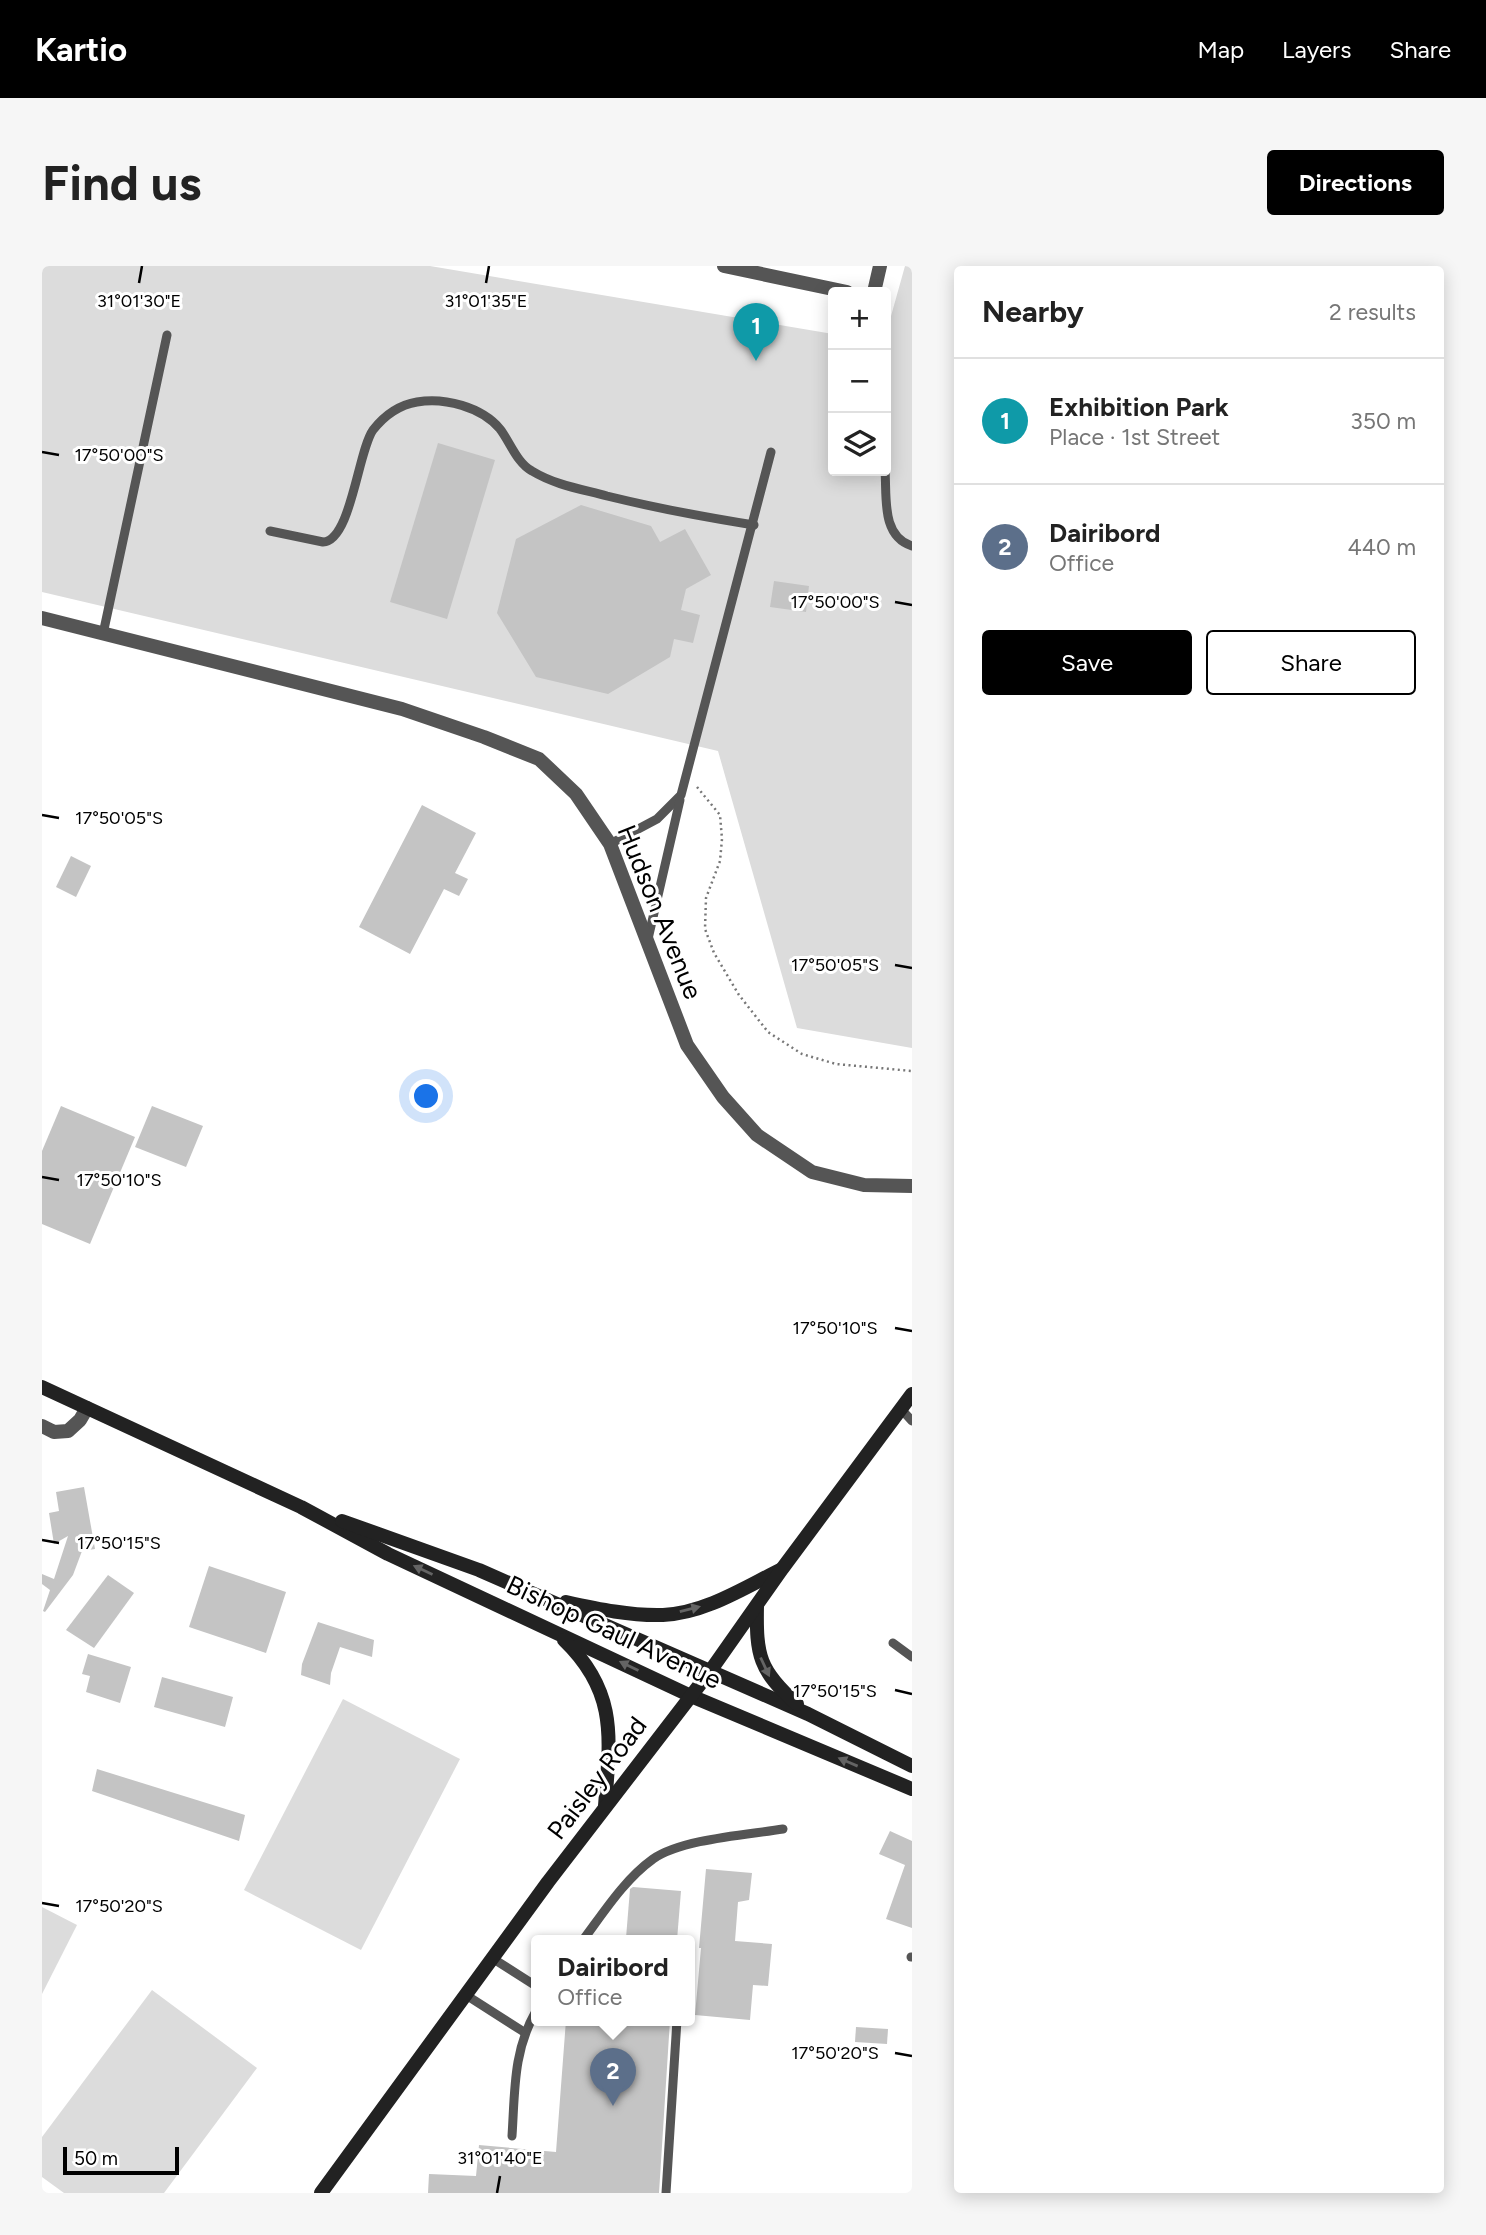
<!DOCTYPE html>
<meta charset="utf-8">
<style>
body{margin:0;font-family:Figtree,sans-serif;background:#f6f6f6;color:#222}
.controls{position:absolute;right:21px;top:21px;display:grid;overflow:hidden;border-radius:7px;box-shadow:0 4px 18px #0003}
.controls button{width:63px;height:63px;display:grid;place-items:center;padding:0;border:0;border-bottom:2px solid #e0e0e0;background:#fff;color:#222;font:35px sans-serif}
.scale{position:absolute;left:21px;bottom:18px;width:116px;box-sizing:border-box;padding-left:7px;border:4px solid #000;border-top:0;font-size:19px;line-height:24px;white-space:nowrap;color:#000;-webkit-text-stroke:5px #fff;paint-order:stroke}
.you{position:absolute;left:385px;top:831px;width:24px;height:24px;margin:-18px;border:5px solid #fff;border-radius:50%;background:#1a73e8;box-shadow:0 0 0 10px #1a73e833}
.badge{display:grid;place-items:center;width:46px;height:46px;border-radius:50%;background:#000;color:#fff;font-size:23px;font-weight:700}
.pin{position:absolute;translate:-50% -58px;filter:drop-shadow(0 2px 4px #0008)}
.pin::after{content:'';position:absolute;top:37px;width:24px;height:21px;background:inherit;clip-path:polygon(0 0,100% 0,50% 100%)}
.popup{position:absolute;left:489px;top:1669px;width:164px;height:91px;box-sizing:border-box;display:grid;place-content:center;border-radius:7px;background:#fff;filter:drop-shadow(0 2px 5px #0005);font-size:23px;white-space:nowrap;color:#767676}
.popup b{font-size:26px;color:#222}
.popup::after{content:'';position:absolute;left:50%;top:100%;margin-left:-14px;border:14px solid transparent;border-top-color:#fff}
.list{margin:0;padding:0;list-style:none}
h2{display:flex;justify-content:space-between;align-items:center;height:91px;margin:0;padding:0 28px;font-size:30px}
h2 small{font-size:23px;font-weight:400;color:#767676}
.list li{display:grid;grid-template-columns:46px 1fr auto;gap:21px;align-items:center;box-sizing:border-box;height:126px;padding:0 28px;border-top:2px solid #e0e0e0}
.list b{display:block;font-size:26px;white-space:nowrap}
.list p{margin:0;font-size:23px;white-space:nowrap;color:#767676}
.list em{font-size:23px;font-style:normal;color:#767676}
.actions{display:flex;gap:14px;padding:21px 28px}
.actions a{flex:1;padding:16px 0;border:2px solid #000;border-radius:7px;text-align:center;font-size:24px;color:#000}
.actions .main{background:#000;color:#fff}
.icon{flex:none;width:38px;height:38px;fill:none;stroke:currentColor;stroke-width:2;stroke-linecap:round;stroke-linejoin:round}
.map{position:relative;flex:none;width:870px;height:1927px;overflow:hidden;border-radius:7px}
header{display:flex;align-items:center;gap:42px;box-sizing:border-box;height:98px;padding:0 35px;background:#000;color:#fff}
header strong{font-size:33px}
nav{display:flex;gap:38px;margin-inline-start:auto;font-size:24px}
.intro{display:flex;align-items:center;justify-content:space-between;box-sizing:border-box;height:168px;padding:0 42px}
h1{margin:0;font-size:49px}
.button{padding:18px 32px;border-radius:7px;background:#000;color:#fff;font-size:24px;font-weight:700}
main{display:flex;gap:42px;padding:0 42px}
aside{flex:1;background:#fff;border-radius:7px;box-shadow:0 4px 18px #0003}
.map>svg:first-child{display:block}
</style>
<header>
<strong>Kartio</strong>
<nav><a>Map</a><a>Layers</a><a>Share</a></nav>
</header>
<div class="intro"><h1>Find us</h1><a class="button">Directions</a></div>
<main>
<div class="map">
<svg width="870" height="1927" viewBox="0 0 870 1927">
<rect width="100%" height="100%" fill="#fff"/>
<g fill="#dcdcdc">
<polygon points="0,0 388,0 791,68 791,205 844,205 844,68 863,0 870,0 870,782 755,762 676,485 0,326"/>
<polygon points="301,1433 418,1493 319,1684 202,1624"/>
<polygon points="0,1641 35,1659 0,1728"/>
<polygon points="110,1724 215,1802 122,1927 22,1927 0,1911 0,1871"/>
</g>
<g fill="#c4c4c4">
<polygon points="396,177 453,194 405,353 348,336"/>
<polygon points="539,239 609,260 618,276 643,263 669,309 644,323 639,344 658,349 651,377 632,373 628,391 566,428 494,411 455,347 474,273"/>
<polygon points="732,315 767,320 764,346 728,341"/>
<polygon points="380,539 434,567 413,607 426,613 417,630 402,623 368,688 317,661"/>
<polygon points="29,590 49,600 34,631 14,621"/>
<polygon points="19,840 93,871 48,978 0,958 0,885"/>
<polygon points="110,840 161,860 144,901 93,881"/>
<polygon points="42,1221 53,1283 40,1285 31,1309 3,1346 1,1345 8,1324 0,1318 0,1308 12,1313 26,1270 12,1278 7,1247 17,1245 14,1226"/>
<polygon points="167,1300 244,1326 224,1387 147,1361"/>
<polygon points="66,1309 92,1327 52,1382 24,1364"/>
<polygon points="276,1356 332,1374 330,1391 298,1381 289,1407 288,1419 259,1409 260,1398"/>
<polygon points="46,1388 89,1401 78,1437 44,1426 48,1410 40,1408"/>
<polygon points="120,1411 191,1431 183,1461 112,1441"/>
<polygon points="55,1503 203,1549 197,1575 50,1525"/>
<polygon points="848,1565 870,1575 870,1662 844,1653 863,1599 837,1588"/>
<polygon points="664,1603 710,1607 707,1634 696,1636 693,1675 730,1678 726,1720 711,1719 708,1754 653,1749 659,1682 657,1682"/>
<polygon points="591,1621 639,1625 635,1674 584,1672 588,1623"/>
<polygon points="524,1754 628,1754 617,1927 386,1927 387,1908 434,1910 437,1879 514,1886"/>
<polygon points="814,1761 846,1763 845,1778 813,1776"/>
</g>
<g fill="none" stroke-linecap="round" stroke-linejoin="round">
<polyline stroke="#777" stroke-width="2.5" stroke-dasharray="2 3.5" stroke-linecap="butt" points="655,521 678,549 680,573 678,595 664,632 663,663 672,687 697,729 726,766 760,788 794,798 870,805"/>
<g stroke="#555" stroke-width="9">
<path d="M843 205C845 231 839 270 870 280"/>
<path d="M228 265 281 276C309 275 316 185 331 164 342 150 357 139 375 136 402 131 440 141 458 163 468 176 475 197 490 205 513 219 539 223 565 230 614 242 662 251 712 259"/>
<polyline points="61,368 125,69"/>
<polyline points="568,578 615,553 639,529 729,186"/>
<polyline points="606,673 638,534"/>
<polyline points="859,1143 870,1155"/>
<polyline points="851,1377 870,1391"/>
<path d="M541 1674C562 1646 582 1614 611 1593 640 1573 704 1569 741 1563"/>
<polyline points="869,1691 870,1691"/>
<polyline points="450,1692 494,1720"/>
<polyline points="424,1729 482,1766"/>
<path d="M470 1870C473 1825 471 1785 494 1745"/>
<polyline points="624,1927 635,1754"/>
</g>
<g stroke="#555" stroke-width="14">
<polyline points="682,0 805,26"/>
<polyline points="832,26 838,0"/>
<polyline points="0,352 360,443 442,471 497,493 534,528 568,578 645,779 681,831 715,869 770,906 822,919 870,920"/>
<polyline points="0,1160 12,1166 26,1165 38,1154 45,1142"/>
</g>
<g stroke="#222" stroke-width="14">
<polyline points="0,1121 259,1241 346,1288 649,1430 870,1523"/>
<polyline points="300,1255 437,1304 766,1448 870,1500"/>
<path d="M524 1336C556 1343 589 1350 621 1349 663 1347 702 1322 738 1304"/>
<path d="M715 1340C714 1389 717 1405 755 1438"/>
<path d="M522 1374C576 1426 568 1472 563 1540"/>
<polyline points="279,1927 506,1616 669,1404 740,1303 870,1128"/>
</g>
</g>
<defs><path id="oneway-solid" d="M-6-.8H1V-3.2L6.5 0L1 3.2V.8H-6Z" transform="scale(1.75)"/></defs>
<g fill="#646464">
<use href="#oneway-solid" transform="translate(381 1304) rotate(-155)"/>
<use href="#oneway-solid" transform="translate(648 1343) rotate(-14)"/>
<use href="#oneway-solid" transform="translate(587 1400) rotate(-154)"/>
<use href="#oneway-solid" transform="translate(723 1401) rotate(65)"/>
<use href="#oneway-solid" transform="translate(806 1496) rotate(-157)"/>
</g>
<path fill="none" stroke="#000" stroke-width="2.5" d="M97 17 100 0M444 17 447 0M0 186 17 189M853 336 870 339M0 549 17 552M853 699 870 702M0 911 17 914M853 1062 870 1065M0 1274 17 1277M853 1424 870 1428M0 1637 17 1640M853 1787 870 1790M455 1927 458 1910"/>
<g text-anchor="middle" stroke-width="6" stroke-linejoin="round" paint-order="stroke">
<g font-size="26" fill="#000" stroke="#fff">
<text transform="translate(618 646) rotate(68)" y="9">Hudson Avenue</text>
<text transform="translate(572 1366) rotate(25)" y="9">Bishop Gaul Avenue</text>
<text transform="translate(555 1512) rotate(-53)" y="9">Paisley Road</text>
</g>
</g>
<g font-size="18" text-anchor="middle" fill="#000" stroke="#fff" stroke-width="6" stroke-linejoin="round" paint-order="stroke">
<text x="97" y="41">31°01'30"E</text>
<text x="444" y="41">31°01'35"E</text>
<text x="77" y="195">17°50'00"S</text>
<text x="793" y="342">17°50'00"S</text>
<text x="77" y="558">17°50'05"S</text>
<text x="793" y="705">17°50'05"S</text>
<text x="77" y="920">17°50'10"S</text>
<text x="793" y="1068">17°50'10"S</text>
<text x="77" y="1283">17°50'15"S</text>
<text x="793" y="1431">17°50'15"S</text>
<text x="77" y="1646">17°50'20"S</text>
<text x="793" y="1793">17°50'20"S</text>
<text x="458" y="1898">31°01'40"E</text>
</g>
</svg>
<div class="controls">
<button>+</button>
<button>−</button>
<button><svg class="icon" aria-label="layers" viewBox="0 0 24 24"><path d="M12 4l9 5-9 5-9-5zM3 14l9 5 9-5"/></svg></button>
</div>
<div class="scale">50 m</div>
<div class="you"></div>
<div class="pin badge" style="left:714px;top:95px;background:#0f9aa8">1</div>
<div class="pin badge" style="left:571px;top:1840px;background:#5c6f8a">2</div>
<div class="popup"><b>Dairibord</b>Office</div>
</div>
<aside>
<h2>Nearby<small>2 results</small></h2>
<ul class="list">
<li><span class="badge" style="background:#0f9aa8">1</span><div><b>Exhibition Park</b><p>Place · 1st Street</p></div><em>350 m</em></li>
<li><span class="badge" style="background:#5c6f8a">2</span><div><b>Dairibord</b><p>Office</p></div><em>440 m</em></li>
</ul>
<div class="actions"><a class="main">Save</a><a>Share</a></div>
</aside>
</main>
